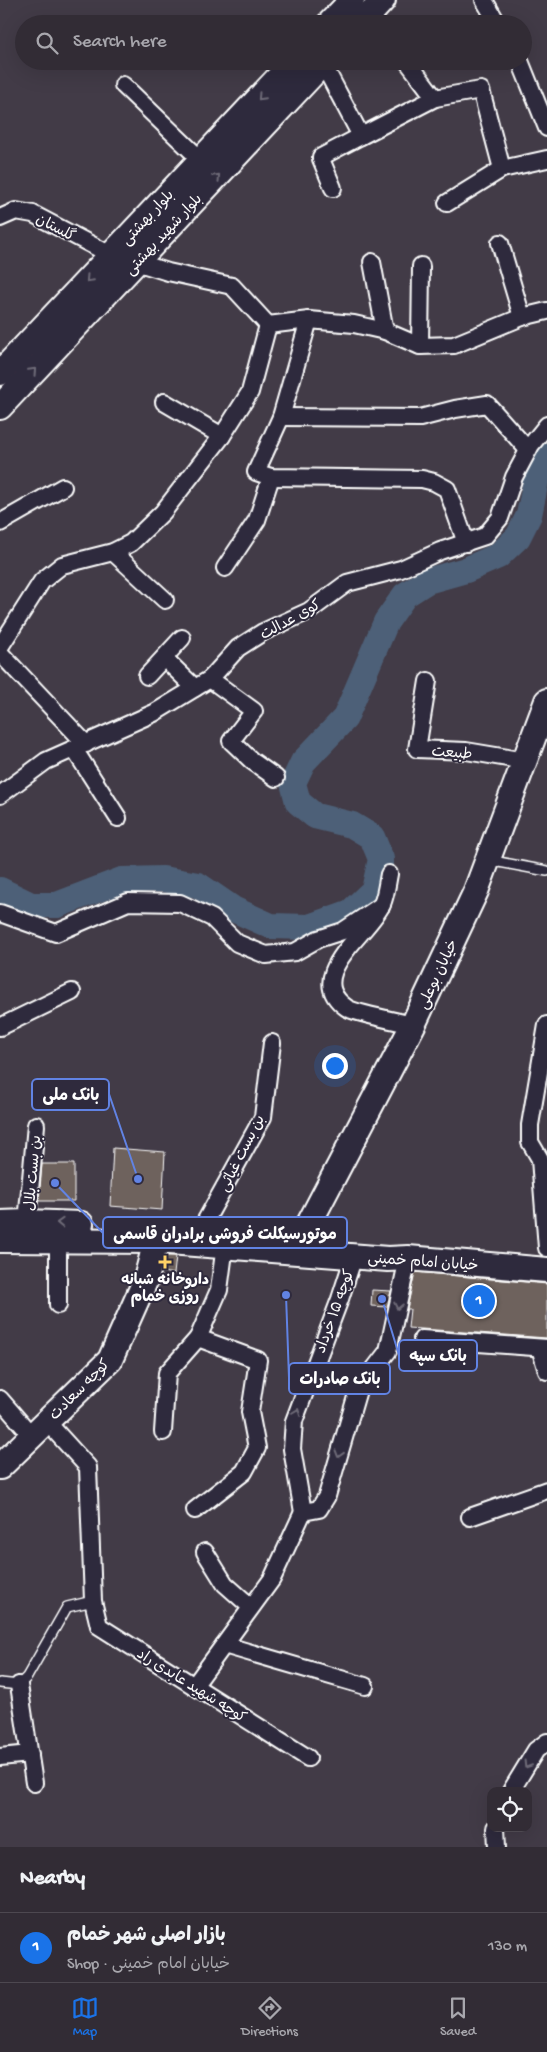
<!DOCTYPE html>
<meta charset="utf-8">
<style>
body{margin:0;font-family:"Gochi Hand","Playpen Sans Arabic",sans-serif;background:#3a343d;color:#f1f3f6}
.controls{position:absolute;right:15px;bottom:15px;display:grid;overflow:hidden;border-radius:10px;box-shadow:0 5px 20px #0002}
.controls button{width:45px;height:45px;display:grid;place-items:center;padding:0;border:0;border-bottom:1px solid #4d4850;background:#322c35;color:#f1f3f6;font:25px sans-serif}
.you{position:absolute;left:334px;top:1065px;width:18px;height:18px;margin:-12px;border:4px solid #fff;border-radius:50%;background:#1a73e8;box-shadow:0 0 0 8px #1a73e833}
.badge{display:grid;place-items:center;width:32px;height:32px;border-radius:50%;background:#1a73e8;color:#fff;font-size:16px;font-weight:700}
.pin{position:absolute;translate:-50% -50%;border:2px solid #fff;box-shadow:0 1px 5px #0006}
.list{margin:0;padding:0;list-style:none}
h2{display:flex;justify-content:space-between;align-items:center;height:65px;margin:0;padding:0 20px;font-size:21px}
h2 small{font-size:16px;font-weight:400;color:#a8a7ad}
.list li{display:grid;grid-template-columns:32px 1fr auto;gap:15px;align-items:center;box-sizing:border-box;height:70px;padding:0 20px;border-top:1px solid #4d4850}
.list b{display:block;font-size:19px;white-space:nowrap}
.list p{margin:0;font-size:16px;white-space:nowrap;color:#a8a7ad}
.list em{font-size:16px;font-style:normal;color:#a8a7ad}
.icon{flex:none;width:28px;height:28px;fill:none;stroke:currentColor;stroke-width:2;stroke-linecap:round;stroke-linejoin:round}
.map{position:relative;flex:none;width:547px;height:1847px;overflow:hidden}
.search{position:absolute;background:#322c35;box-shadow:0 5px 20px #0002;left:15px;right:15px;top:15px;height:55px;display:flex;align-items:center;gap:12px;box-sizing:border-box;padding:0 18px;border-radius:28px;color:#a8a7ad;font-size:19px}
.sheet{height:135px;background:#322c35}
nav{display:flex;justify-content:space-around;align-items:center;box-sizing:border-box;height:70px;border-top:1px solid #4d4850;background:#322c35;font-size:14px;color:#a8a7ad}
nav a{display:grid;justify-items:center;gap:2px}
nav .on{color:#1a73e8}
.map>svg:first-child{display:block}
</style>
<div class="map">
<svg width="547" height="1847" viewBox="0 0 547 1847">
<rect width="100%" height="100%" fill="#423b47"/>
<filter id="ink" filterUnits="userSpaceOnUse"><feTurbulence type="fractalNoise" baseFrequency=".02" numOctaves="2"/><feDisplacementMap in="SourceGraphic" scale="10" xChannelSelector="R" yChannelSelector="G"/><feConvolveMatrix kernelMatrix="1 2 1 2 8 2 1 2 1" color-interpolation-filters="sRGB"/></filter>
<g filter="url(#ink)">
<g fill="none" stroke-linecap="round" stroke-linejoin="round">
<polyline stroke="#4d6178" stroke-width="26" points="0,890 31,905 57,905 122,880 163,879 198,885 233,909 271,926 309,927 351,912 374,890 381,859 372,837 352,825 315,816 298,802 293,783 303,762 345,718 386,622 405,595 427,581 466,570 498,556 518,537 529,515 536,481 547,456"/>
</g>
<g fill="#6e625d" stroke="#fff">
<polygon points="113,1148 165,1152 162,1210 110,1206"/>
<polygon points="42,1164 74,1164 74,1201 39,1201"/>
<polygon points="166,1256 176,1256 174,1274 162,1272"/>
<polygon points="415,1272 547,1284 547,1338 408,1328 410,1309 407,1309"/>
<polygon points="372,1290 391,1291 387,1307 371,1306"/>
</g>
<g fill="none" stroke-linecap="round" stroke-linejoin="round">
<defs>
<g id="lane">
<polyline points="488,860 547,871"/>
<polyline points="0,1683 19,1685 27,1677 67,1607 93,1601"/>
</g>
<g id="street">
<polyline points="484,0 498,24"/>
<polyline points="520,61 547,128"/>
<polyline points="323,64 361,136 435,98 407,61"/>
<polyline points="123,85 201,160"/>
<polyline points="435,98 481,90 502,169"/>
<polyline points="333,188 321,159 321,157 361,136"/>
<polyline points="447,203 502,169 547,159"/>
<polyline points="0,218 16,211 33,214 111,255"/>
<polyline points="500,243 522,317"/>
<polyline points="136,262 168,272 232,286 268,325"/>
<polyline points="372,262 385,331"/>
<polyline points="309,320 281,417 256,472 271,477 422,479 434,482 447,489 466,543"/>
<polyline points="268,325 309,320 354,324 385,331 420,346 454,345 522,317 547,311"/>
<polyline points="420,346 421,266"/>
<polyline points="164,402 222,436"/>
<polyline points="281,417 420,418 455,409 487,404 528,450"/>
<polyline points="0,523 63,487"/>
<polyline points="113,552 165,600"/>
<polyline points="225,568 257,520 271,477"/>
<polyline points="0,647 42,581 62,565 113,552 131,543 163,512 222,436 250,392 268,325"/>
<polyline points="0,653 86,744"/>
<polyline points="164,658 195,688"/>
<polyline points="147,676 182,638"/>
<polyline points="210,679 254,711 231,741 252,761 276,778"/>
<polyline points="428,681 417,749 466,751 525,761"/>
<polyline points="74,749 118,818"/>
<polyline points="0,795 46,761 154,713 210,679 238,648 263,632 309,611 347,583 401,569 440,551 485,536 500,518 514,477 531,445 547,425"/>
<path d="M389 874C387 884 386 895 382 904 370 933 301 976 347 1008 354 1013 401 1022 413 1025"/>
<polyline points="0,913 56,933 128,902 180,903 212,918 237,943 266,955 295,952 318,939 343,931 382,905"/>
<polyline points="547,1025 530,1125 530,1142 540,1159 547,1248"/>
<polyline points="0,1027 72,992"/>
<polyline points="27,1222 36,1125"/>
<polyline points="201,1229 263,1117 272,1043"/>
<polyline points="58,1305 58,1239"/>
<polyline points="422,1339 547,1348"/>
<polyline points="540,1348 547,1371"/>
<polyline points="0,1399 32,1436"/>
<polyline points="47,1422 88,1467 93,1601 99,1626 308,1758"/>
<polyline points="163,1432 167,1373 198,1338"/>
<polyline points="195,1510 244,1472 257,1448 250,1412 258,1360 198,1338 219,1290 225,1245"/>
<polyline points="303,1512 319,1509 327,1496 358,1390 388,1351 408,1258"/>
<polyline points="303,1512 292,1449 294,1421 340,1299 354,1256"/>
<polyline points="470,1517 547,1490"/>
<polyline points="205,1552 225,1584 251,1607"/>
<polyline points="224,1645 365,1686"/>
<polyline points="19,1685 34,1783"/>
<polyline points="194,1686 272,1579 303,1512"/>
<polyline points="0,1757 30,1754"/>
<polyline points="511,1791 536,1750 547,1742"/>
<polyline points="496,1828 497,1847"/>
</g>
<g id="secondary">
<polyline points="329,24 352,0"/>
<polyline points="361,24 383,0"/>
<polyline points="0,373 294,61"/>
<polyline points="0,407 325,61"/>
<polyline points="0,1223 27,1222 81,1224"/>
<polyline points="302,1237 413,1025 476,891 547,701"/>
<polyline points="0,1240 156,1241 388,1259 408,1258 547,1270"/>
<polyline points="0,1467 110,1360 146,1279 156,1241"/>
</g>
</defs>
<use href="#lane" stroke="#fff" stroke-width="12"/>
<use href="#street" stroke="#fff" stroke-width="20"/>
<use href="#secondary" stroke="#fff" stroke-width="28"/>
<use href="#lane" stroke="#2f2a3d" stroke-width="9"/>
<use href="#street" stroke="#2f2a3d" stroke-width="16"/>
<use href="#secondary" stroke="#2f2a3d" stroke-width="24"/>
</g>
<defs><path id="oneway-chevron" d="M-2-3.5L2.5 0L-2 3.5" fill="none" stroke-width="1.6" stroke-linecap="round" stroke-linejoin="round" transform="scale(1.25)"/></defs>
<g stroke="#6d6a77">
<use href="#oneway-chevron" transform="translate(261 97) rotate(133)"/>
<use href="#oneway-chevron" transform="translate(217 177) rotate(-47)"/>
<use href="#oneway-chevron" transform="translate(89 279) rotate(133)"/>
<use href="#oneway-chevron" transform="translate(33 371) rotate(-47)"/>
<use href="#oneway-chevron" transform="translate(60 1223) rotate(-178)"/>
<use href="#oneway-chevron" transform="translate(398 1306) rotate(102)"/>
<use href="#oneway-chevron" transform="translate(297 1412) rotate(-69)"/>
<use href="#oneway-chevron" transform="translate(339 1454) rotate(107)"/>
<use href="#oneway-chevron" transform="translate(527 1765) rotate(122)"/>
</g>
</g>
<path fill="#ffd166" stroke="#2f2a3d" stroke-width="2" d="M162.5 1254.5h5v5h5v5h-5v5h-5v-5h-5v-5h5z"/>
<g text-anchor="middle" stroke-width="4" stroke-linejoin="round" paint-order="stroke">
<g font-size="15" fill="#fff" stroke="#2f2a3d">
<text transform="translate(147 217) rotate(-47)" y="5">بلوار بهشتی</text>
<text transform="translate(56 227) rotate(28)" y="5">گلستان</text>
<text transform="translate(163 234) rotate(-47)" y="5">بلوار شهید بهشتی</text>
<text transform="translate(290 619) rotate(-29)" y="5">کوی عدالت</text>
<text transform="translate(452 752) rotate(4)" y="5">طبيعت</text>
<text transform="translate(437 974) rotate(-65)" y="5">خیابان بوعلی</text>
<text transform="translate(241 1153) rotate(-63)" y="5">بن بست غیاثی</text>
<text transform="translate(32 1173) rotate(-85)" y="5">بن بست بلال</text>
<text transform="translate(423 1261) rotate(4)" y="5">خیابان امام خمینی</text>
<text transform="translate(334 1311) rotate(-70)" y="5">کوچه ۱۵ خرداد</text>
<text transform="translate(79 1389) rotate(-45)" y="5">کوچه سعادت</text>
<text transform="translate(192 1685) rotate(32)" y="5">کوچه شهید عابدی راد</text>
</g>
<g font-size="15" font-weight="bold" fill="#fff" stroke="#2f2a3d">
<text x="165" y="1284">داروخانه شبانه<tspan x="165" dy="17">روزی خمام</tspan></text>
</g>
</g>
<path fill="none" stroke="#6183e4" stroke-width="2" d="M138 1179L109 1094M55 1183L103 1233M382 1299L399 1355M286 1295L289 1378"/>
<g fill="#6183e4" stroke="#2f2a3d" stroke-width="2">
<circle cx="138" cy="1179" r="5"/>
<circle cx="55" cy="1183" r="5"/>
<circle cx="382" cy="1299" r="5"/>
<circle cx="286" cy="1295" r="5"/>
</g>
<g fill="#2f2a3d" stroke="#6183e4" stroke-width="2">
<rect x="32" y="1079" width="77" height="31" rx="5"/>
<rect x="103" y="1217" width="244" height="31" rx="5"/>
<rect x="399" y="1340" width="78" height="31" rx="5"/>
<rect x="289" y="1363" width="101" height="31" rx="5"/>
</g>
<g font-size="16" text-anchor="middle" font-weight="bold" fill="#fff">
<text x="71" y="1100">بانک ملی</text>
<text x="225" y="1239">موتورسیکلت فروشی برادران قاسمی</text>
<text x="438" y="1361">بانک سپه</text>
<text x="340" y="1384">بانک صادرات</text>
</g>
</svg>
<div class="controls">
<button><svg class="icon" aria-label="locate" viewBox="0 0 24 24"><circle cx="12" cy="12" r="6"/><path d="M12 2v4M12 18v4M2 12h4M18 12h4"/></svg></button>
</div>
<div class="you"></div>
<div class="pin badge" style="left:479px;top:1301px">1</div>
<div class="search"><svg class="icon" aria-label="search" viewBox="0 0 24 24"><circle cx="10" cy="10" r="6"/><path d="M15 15l6 6"/></svg>Search here</div>
</div>
<section class="sheet">
<h2>Nearby<small></small></h2>
<ul class="list">
<li><span class="badge">1</span><div><b>بازار اصلی شهر خمام</b><p>Shop · خیابان امام خمینی</p></div><em>130 m</em></li>
</ul>
</section>
<nav>
<a class="on"><svg class="icon" aria-label="map" viewBox="0 0 24 24"><path d="M3 6l6-2 6 2 6-2v14l-6 2-6-2-6 2zM9 4v14M15 6v14"/></svg>Map</a>
<a><svg class="icon" aria-label="directions" viewBox="0 0 24 24"><path d="M12 3l9 9-9 9-9-9zM9 14v-3h6M13 9l2 2-2 2"/></svg>Directions</a>
<a><svg class="icon" aria-label="saved" viewBox="0 0 24 24"><path d="M7 4h10v16l-5-4-5 4z"/></svg>Saved</a>
</nav>
